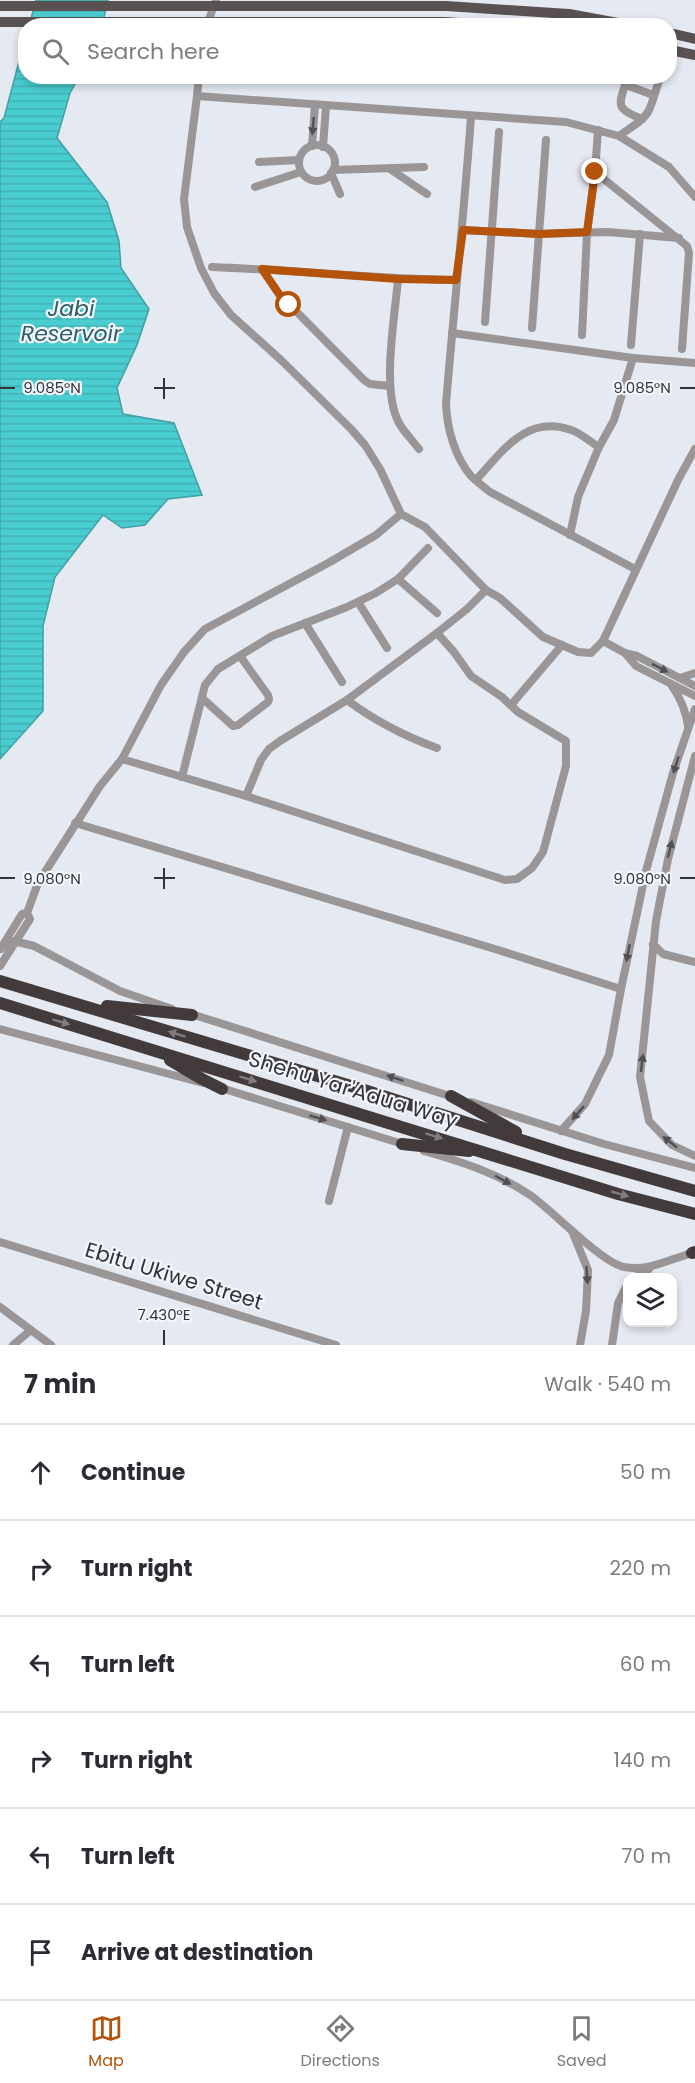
<!DOCTYPE html>
<meta charset="utf-8">
<style>
body{margin:0;font-family:Poppins,sans-serif;background:#f2f2f3;color:#2b2b33}
.controls{position:absolute;right:18px;bottom:18px;display:grid;overflow:hidden;border-radius:12px;box-shadow:0 3px 9px #0003}
.controls button{width:54px;height:54px;display:grid;place-items:center;padding:0;border:0;border-bottom:2px solid #e1e1e2;background:#fff;color:#2b2b33;font:30px sans-serif}
.stop{position:absolute;width:18px;height:18px;margin:-14px;border:4px solid #b45309;border-radius:50%;background:#fff}
.stop.end{background:#b45309;border-color:#fff;box-shadow:0 2px 6px #0008}
.list{margin:0;padding:0;list-style:none}
h2{display:flex;justify-content:space-between;align-items:center;height:78px;margin:0;padding:0 24px;font-size:26px}
h2 small{font-size:20px;font-weight:400;color:#7c7c81}
.list li{display:grid;grid-template-columns:39px 1fr auto;gap:18px;align-items:center;box-sizing:border-box;height:96px;padding:0 24px;border-top:2px solid #e1e1e2}
.list b{display:block;font-size:22px;white-space:nowrap}
.list em{font-size:20px;font-style:normal;color:#7c7c81}
.icon{flex:none;width:33px;height:33px;fill:none;stroke:currentColor;stroke-width:2;stroke-linecap:round;stroke-linejoin:round}
.map{position:relative;flex:none;width:695px;height:1345px;overflow:hidden}
.search{position:absolute;background:#fff;box-shadow:0 3px 9px #0003;left:18px;right:18px;top:18px;height:66px;display:flex;align-items:center;gap:15px;box-sizing:border-box;padding:0 21px;border-radius:24px;color:#7c7c81;font-size:22px}
.sheet{height:654px;background:#fff}
nav{display:flex;justify-content:space-around;align-items:center;box-sizing:border-box;height:84px;border-top:2px solid #e1e1e2;background:#fff;font-size:16px;color:#7c7c81}
nav a{display:grid;justify-items:center;gap:3px}
nav .on{color:#b45309}
.map>svg:first-child{display:block}
</style>
<div class="map">
<svg width="695" height="1345" viewBox="0 0 695 1345">
<defs>
<pattern id="water-rules" width="6" height="5" patternUnits="userSpaceOnUse" patternTransform="scale(1.5)"><rect width="6" height="5" fill="#49cdd0"/><path d="M0 2.5h6" fill="none" stroke="#40b0b3"/></pattern>
</defs>
<rect width="100%" height="100%" fill="#e4e9f2"/>
<g fill="url(#water-rules)" stroke="#429fa2" stroke-width="1.5">
<polygon points="36,0 108,0 102,25 29,26"/>
<polygon points="25,39 26,76 79,77 70,93 57,138 107,202 119,241 121,268 149,309 137,345 117,388 123,414 174,423 202,495 168,499 145,525 122,528 103,515 55,577 43,626 43,711 0,759 0,122 4,118"/>
</g>
<g fill="none" stroke-linecap="round" stroke-linejoin="round">
<g stroke="#9a9596" stroke-width="8">
<polyline points="207,25 216,0"/>
<polyline points="199,76 197,96 566,122 619,136 669,167 695,197"/>
<path d="M628 76C620 103 612 108 642 119"/>
<polyline points="626,85 653,95"/>
<polyline points="197,96 184,199 187,227 201,268 214,293 231,315 281,360 351,429 365,445 380,469 401,514 425,527 486,590 500,598 543,637 578,652 591,653 603,641"/>
<path d="M471 117C464 213 454 308 446 404 447 429 455 457 471 476 477 482 484 487 490 492L635 569"/>
<path d="M619 136C628 129 644 121 649 110 654 100 656 87 661 76"/>
<circle cx="317" cy="163" r="18"/>
<polyline points="312,146 315,105"/>
<polyline points="323,147 326,106"/>
<polyline points="259,162 299,160"/>
<polyline points="390,169 427,194"/>
<polyline points="333,170 424,167"/>
<polyline points="595,172 687,246 689,253 682,349"/>
<polyline points="331,173 340,194"/>
<polyline points="255,187 301,172"/>
<polyline points="463,230 539,234 608,232 679,238"/>
<path d="M212 267C293 270 374 279 456 280"/>
<polyline points="262,269 279,294 364,380 370,384 390,386"/>
<path d="M398 279C395 317 381 390 399 423 404 432 413 441 419 449"/>
<polyline points="485,322 499,132"/>
<polyline points="532,328 546,140"/>
<polyline points="452,333 633,358 695,363"/>
<polyline points="582,335 587,233 595,172 598,130"/>
<polyline points="631,345 640,234"/>
<polyline points="695,449 678,480 603,641 625,653 637,656 695,686"/>
<path d="M476 480C502 452 526 414 571 430 581 433 590 442 599 447"/>
<polyline points="570,535 578,497 599,447 614,420 633,358"/>
<polyline points="398,579 437,613"/>
<polyline points="358,602 387,648"/>
<polyline points="305,623 342,682"/>
<polyline points="625,653 636,666 695,696"/>
<polyline points="680,678 695,673"/>
<path d="M672 686C681 699 686 710 688 726"/>
<polyline points="202,698 233,726 238,725 268,702 269,699 268,695 240,656"/>
<path d="M347 700C375 721 404 736 437 748"/>
<polyline points="511,705 562,645"/>
<polyline points="695,756 668,859 656,921 640,1077 649,1121 672,1145 695,1156"/>
<polyline points="122,759 246,796 505,880 517,879 532,868 543,852 566,766 566,741 518,712 502,697 471,676 454,652 437,633"/>
<polyline points="182,777 205,685 218,669 272,636 347,607 376,593 398,579 428,548"/>
<polyline points="246,796 261,760 269,749 280,741 347,700 437,633 467,609 486,590"/>
<polyline points="75,823 495,949 621,989"/>
<polyline points="27,913 38,883 100,786 122,759 161,685 184,652 205,629 330,562 376,535 401,514"/>
<polyline points="653,944 663,954 695,962"/>
<polyline points="1,949 6,944 13,941 34,946 120,991 172,1009"/>
<polyline points="0,966 30,919 27,913 22,914 3,945"/>
<polyline points="188,1013 456,1098"/>
<polyline points="0,1029 203,1083"/>
<polyline points="218,1087 406,1145"/>
<polyline points="471,1102 604,1144 695,1168"/>
<polyline points="561,1131 585,1104 609,1055 621,989 646,871 673,773 695,709"/>
<path d="M424 1151C462 1162 497 1173 530 1195 552 1210 602 1263 624 1267 649 1272 672 1258 695 1252"/>
<polyline points="329,1201 348,1127"/>
<polyline points="572,1231 588,1270 586,1311 580,1345"/>
<polyline points="0,1242 336,1345"/>
<polyline points="634,1278 649,1269"/>
<polyline points="0,1307 51,1345"/>
<polyline points="13,1345 31,1330"/>
<polyline points="612,1345 618,1303 628,1283"/>
</g>
<g stroke="#5a5252" stroke-width="10">
<polyline points="0,6 446,6 569,14 634,26"/>
<polyline points="0,22 444,22 508,26"/>
<polyline points="670,33 695,39"/>
<polyline points="670,50 695,55"/>
</g>
<g stroke="#433a3b" stroke-width="12">
<polyline points="0,981 361,1089 565,1154 695,1191"/>
<polyline points="0,1003 618,1194 695,1214"/>
<polyline points="107,1006 192,1015"/>
<polyline points="170,1060 202,1079 222,1089"/>
<polyline points="451,1096 516,1132"/>
<polyline points="402,1144 469,1151"/>
<polyline points="692,1253 695,1252"/>
</g>
</g>
<defs><path id="oneway-solid" d="M-6-.8H1V-3.2L6.5 0L1 3.2V.8H-6Z" transform="scale(1.5)"/></defs>
<g fill="#505054">
<use href="#oneway-solid" transform="translate(313 126) rotate(95)"/>
<use href="#oneway-solid" transform="translate(660 668) rotate(27)"/>
<use href="#oneway-solid" transform="translate(676 765) rotate(107)"/>
<use href="#oneway-solid" transform="translate(670 849) rotate(-76)"/>
<use href="#oneway-solid" transform="translate(628 953) rotate(101)"/>
<use href="#oneway-solid" transform="translate(642 1063) rotate(-83)"/>
<use href="#oneway-solid" transform="translate(395 1078) rotate(-162)"/>
<use href="#oneway-solid" transform="translate(578 1113) rotate(131)"/>
<use href="#oneway-solid" transform="translate(318 1118) rotate(17)"/>
<use href="#oneway-solid" transform="translate(670 1142) rotate(-142)"/>
<use href="#oneway-solid" transform="translate(503 1180) rotate(28)"/>
<use href="#oneway-solid" transform="translate(587 1275) rotate(86)"/>
</g>
<g fill="#817c7f">
<use href="#oneway-solid" transform="translate(61 1022) rotate(17)"/>
<use href="#oneway-solid" transform="translate(177 1034) rotate(-163)"/>
<use href="#oneway-solid" transform="translate(248 1079) rotate(17)"/>
<use href="#oneway-solid" transform="translate(434 1136) rotate(17)"/>
<use href="#oneway-solid" transform="translate(620 1194) rotate(16)"/>
</g>
<g fill="none" stroke-linecap="round" stroke-linejoin="round">
<polyline stroke="#b45309" stroke-width="8" points="289,305 279,294 262,269 398,279 456,280 463,230 539,234 587,232 595,172"/>
</g>
<path fill="none" stroke="#313337" stroke-width="2" d="M164 378V399M0 388H15M154 388H175M680 388H695M164 868V889M0 878H15M154 878H175M680 878H695M164 1330V1345"/>
<g text-anchor="middle" stroke-width="4.5" stroke-linejoin="round" paint-order="stroke">
<g font-size="21" fill="#313337" stroke="#f3f6fd">
<text transform="translate(353 1090) rotate(17)" y="7">Shehu Yar'Adua Way</text>
<text transform="translate(174 1276) rotate(17)" y="7">Ebitu Ukiwe Street</text>
</g>
<g font-size="22" font-style="italic" fill="#2a6062" stroke="#f3f6fd">
<text x="71" y="316">Jabi<tspan x="71" dy="25">Reservoir</tspan></text>
</g>
</g>
<g font-size="15" text-anchor="middle" fill="#313337" stroke="#f3f6fd" stroke-width="4.5" stroke-linejoin="round" paint-order="stroke">
<text x="52" y="393">9.085°N</text>
<text x="642" y="393">9.085°N</text>
<text x="52" y="884">9.080°N</text>
<text x="642" y="884">9.080°N</text>
<text x="164" y="1320">7.430°E</text>
</g>
</svg>
<div class="controls">
<button><svg class="icon" aria-label="layers" viewBox="0 0 24 24"><path d="M12 4l9 5-9 5-9-5zM3 14l9 5 9-5"/></svg></button>
</div>
<div class="stop" style="left:289px;top:305px"></div>
<div class="stop end" style="left:595px;top:172px"></div>
<div class="search"><svg class="icon" aria-label="search" viewBox="0 0 24 24"><circle cx="10" cy="10" r="6"/><path d="M15 15l6 6"/></svg>Search here</div>
</div>
<section class="sheet">
<h2>7 min<small>Walk · 540 m</small></h2>
<ul class="list">
<li><svg class="icon" aria-label="ahead" viewBox="0 0 24 24"><path d="M12 20V5M6 11l6-6 6 6"/></svg><div><b>Continue</b></div><em>50 m</em></li>
<li><svg class="icon" aria-label="right" viewBox="0 0 24 24"><path d="M7 20v-9h11M14 6l5 5-5 5"/></svg><div><b>Turn right</b></div><em>220 m</em></li>
<li><svg class="icon" aria-label="left" viewBox="0 0 24 24"><path d="M17 20v-9H6M10 6l-5 5 5 5"/></svg><div><b>Turn left</b></div><em>60 m</em></li>
<li><svg class="icon" aria-label="right" viewBox="0 0 24 24"><path d="M7 20v-9h11M14 6l5 5-5 5"/></svg><div><b>Turn right</b></div><em>140 m</em></li>
<li><svg class="icon" aria-label="left" viewBox="0 0 24 24"><path d="M17 20v-9H6M10 6l-5 5 5 5"/></svg><div><b>Turn left</b></div><em>70 m</em></li>
<li><svg class="icon" aria-label="arrive" viewBox="0 0 24 24"><path d="M6 21V4h12l-3 4 3 4H6"/></svg><div><b>Arrive at destination</b></div></li>
</ul>
</section>
<nav>
<a class="on"><svg class="icon" aria-label="map" viewBox="0 0 24 24"><path d="M3 6l6-2 6 2 6-2v14l-6 2-6-2-6 2zM9 4v14M15 6v14"/></svg>Map</a>
<a><svg class="icon" aria-label="directions" viewBox="0 0 24 24"><path d="M12 3l9 9-9 9-9-9zM9 14v-3h6M13 9l2 2-2 2"/></svg>Directions</a>
<a><svg class="icon" aria-label="saved" viewBox="0 0 24 24"><path d="M7 4h10v16l-5-4-5 4z"/></svg>Saved</a>
</nav>
